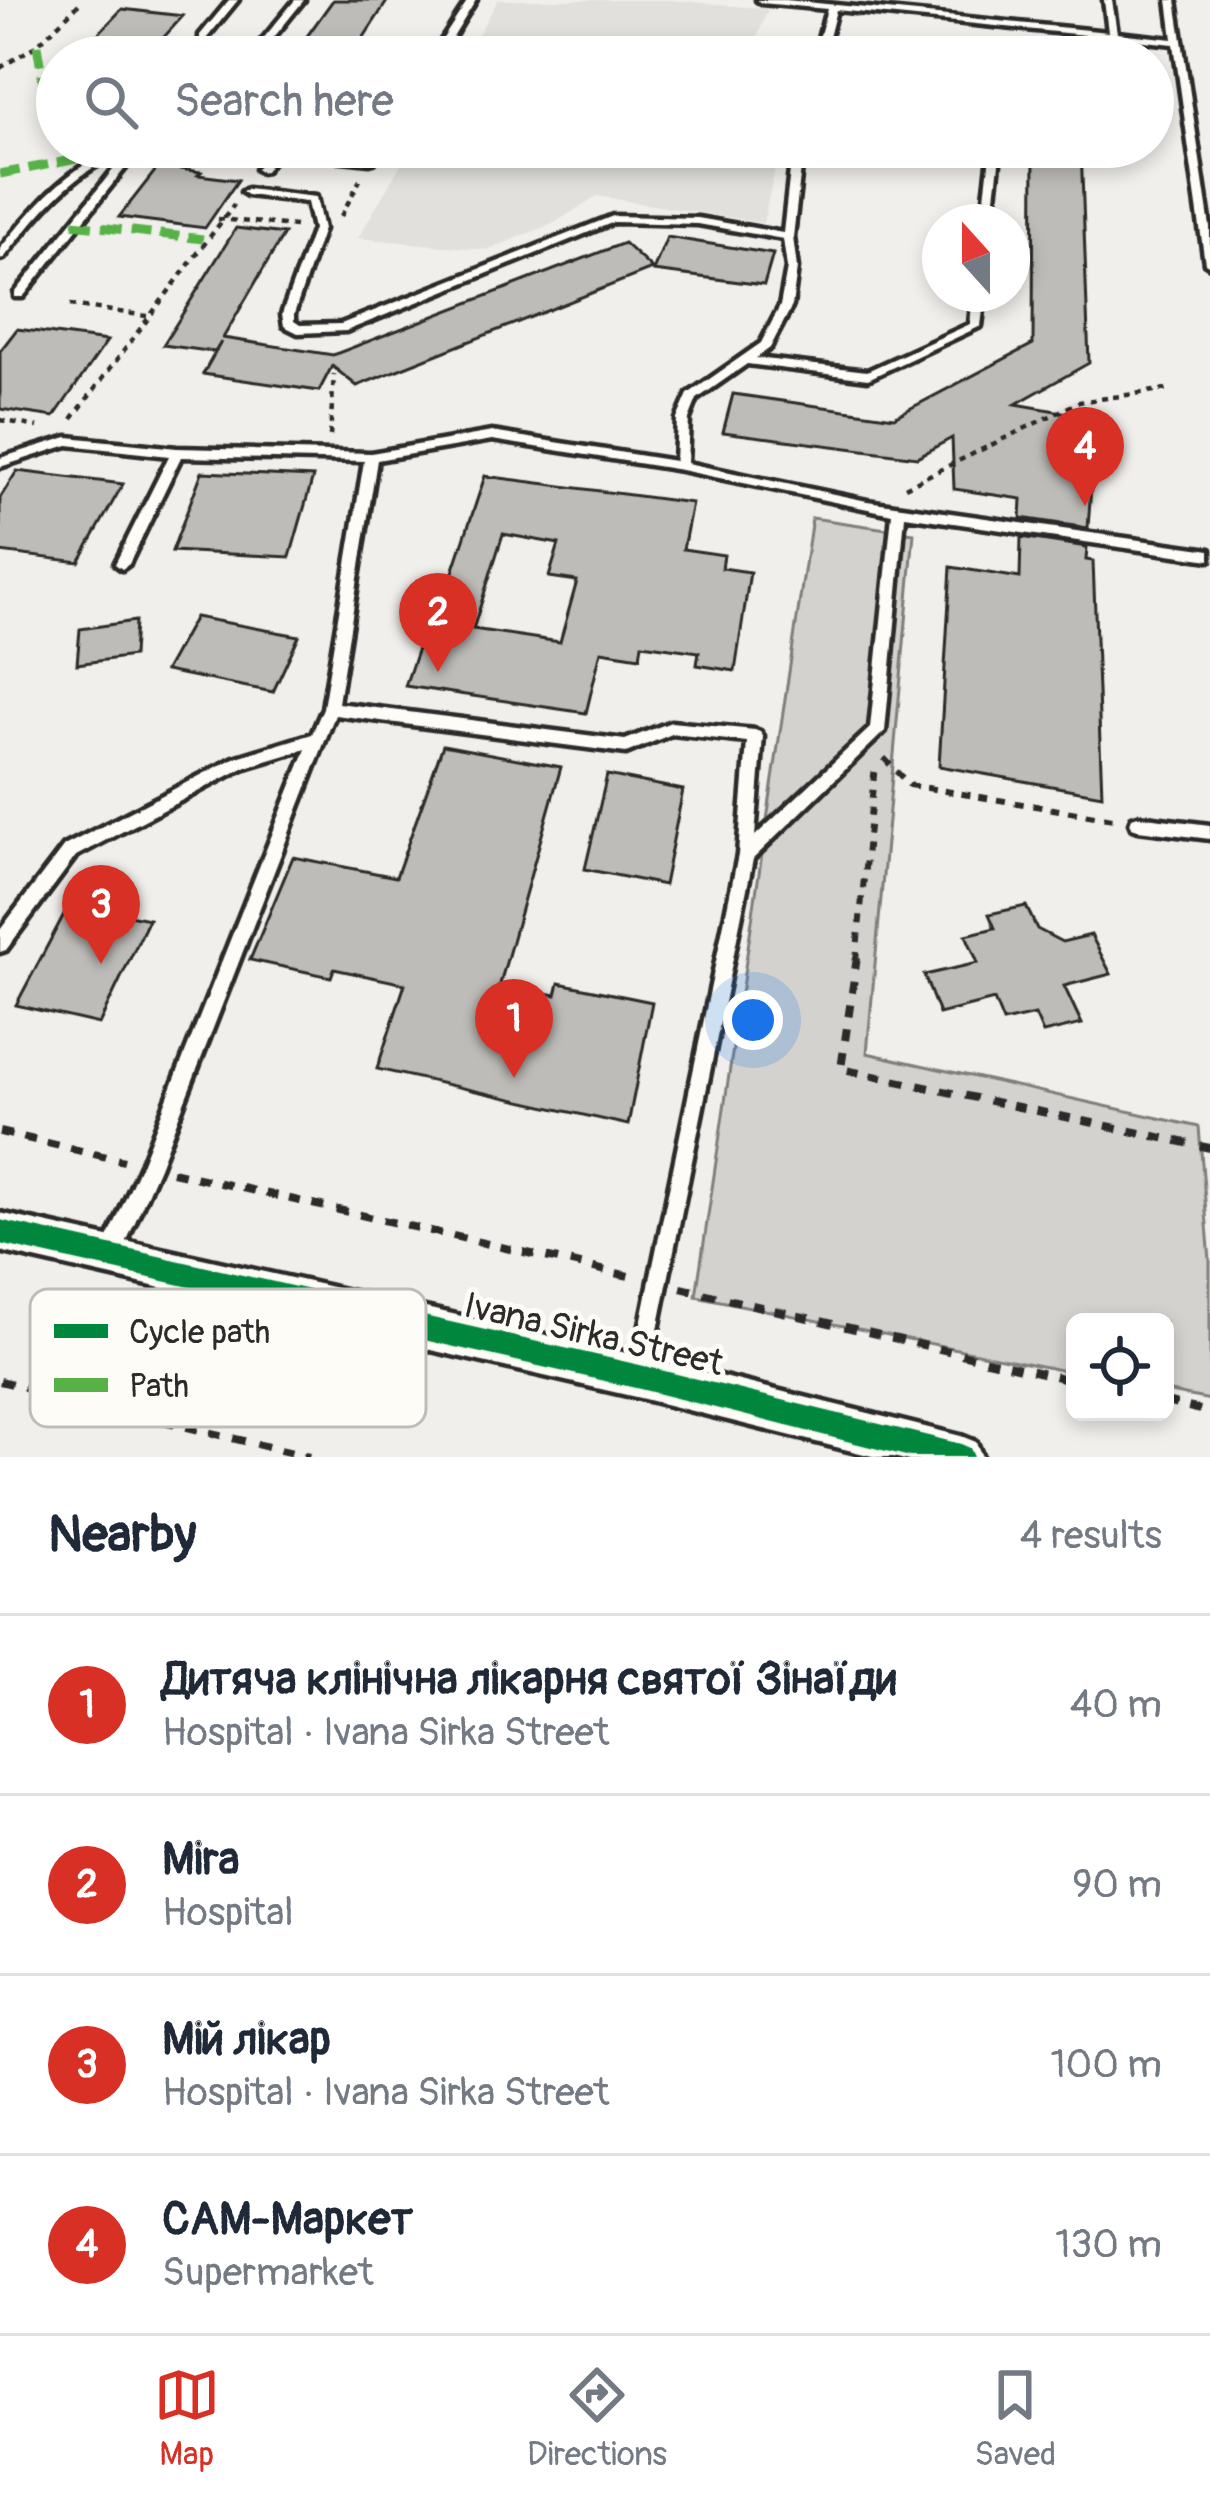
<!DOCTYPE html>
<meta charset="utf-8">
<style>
body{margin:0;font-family:Pangolin,sans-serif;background:#f6f6f7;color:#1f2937}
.controls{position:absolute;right:36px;bottom:36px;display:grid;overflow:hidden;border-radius:18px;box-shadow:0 6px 18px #0003}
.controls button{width:108px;height:108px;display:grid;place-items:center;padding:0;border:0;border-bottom:3px solid #e0e1e3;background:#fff;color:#1f2937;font:60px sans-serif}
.compass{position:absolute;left:922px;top:204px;width:108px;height:108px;border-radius:50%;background:#fff;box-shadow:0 6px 18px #0003;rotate:339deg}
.you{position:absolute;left:753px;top:1020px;width:42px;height:42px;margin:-30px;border:9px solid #fff;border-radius:50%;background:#1a73e8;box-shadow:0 0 0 18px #1a73e833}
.badge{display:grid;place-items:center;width:78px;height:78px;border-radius:50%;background:#d93025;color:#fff;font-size:39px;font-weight:700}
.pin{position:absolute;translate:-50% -99px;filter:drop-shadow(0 3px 6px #0008)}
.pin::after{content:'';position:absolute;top:63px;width:42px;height:36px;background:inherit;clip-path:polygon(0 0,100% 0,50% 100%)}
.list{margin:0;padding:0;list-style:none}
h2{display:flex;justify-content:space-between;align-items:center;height:156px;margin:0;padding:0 48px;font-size:51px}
h2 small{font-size:39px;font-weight:400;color:#747a83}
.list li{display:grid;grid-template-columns:78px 1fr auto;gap:36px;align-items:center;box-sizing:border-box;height:180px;padding:0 48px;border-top:3px solid #e0e1e3}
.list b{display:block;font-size:45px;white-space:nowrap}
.list p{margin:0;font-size:39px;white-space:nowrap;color:#747a83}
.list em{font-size:39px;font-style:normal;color:#747a83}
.icon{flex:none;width:66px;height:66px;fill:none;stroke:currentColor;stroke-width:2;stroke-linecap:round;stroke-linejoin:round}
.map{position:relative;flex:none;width:1210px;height:1457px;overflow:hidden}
.search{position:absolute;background:#fff;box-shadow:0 6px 18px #0003;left:36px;right:36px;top:36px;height:132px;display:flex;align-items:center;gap:30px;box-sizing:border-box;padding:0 42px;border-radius:66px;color:#747a83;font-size:45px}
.sheet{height:876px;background:#fff}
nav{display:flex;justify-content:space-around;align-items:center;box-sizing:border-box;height:168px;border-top:3px solid #e0e1e3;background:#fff;font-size:33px;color:#747a83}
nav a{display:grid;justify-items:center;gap:6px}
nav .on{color:#d93025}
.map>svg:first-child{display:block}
</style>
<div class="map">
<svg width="1210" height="1457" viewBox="0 0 1210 1457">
<rect width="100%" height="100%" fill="#f0efeb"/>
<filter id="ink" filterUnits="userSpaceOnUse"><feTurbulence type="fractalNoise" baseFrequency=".00833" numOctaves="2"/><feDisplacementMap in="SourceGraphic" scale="24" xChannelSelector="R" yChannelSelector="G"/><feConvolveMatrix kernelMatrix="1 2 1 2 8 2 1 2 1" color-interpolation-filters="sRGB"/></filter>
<g filter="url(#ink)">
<g fill="#e1e0dc">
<polygon points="498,0 670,0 768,9 756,40 803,45 801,57 465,57"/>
<polygon points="411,147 780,147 763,223 597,196 556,222 488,250 358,238"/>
</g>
<polygon fill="#d3d2cf" stroke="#7f7e7d" stroke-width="3" points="812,518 914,533 867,1053 1199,1127 1210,1261 1210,1400 1165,1391 1165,1322 1075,1322 1075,1373 696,1296"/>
<g fill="#bdbcb8" stroke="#2b2b2b" stroke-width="3" fill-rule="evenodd">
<polygon points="333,0 388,0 351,57 292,57"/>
<polygon points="122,9 183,16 146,57 76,57"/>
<polygon points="1034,147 1081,147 1089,363 1016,404 1096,418 1088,528 1021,518 1022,499 954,489 952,438 917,457 723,432 733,394 894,417 1033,344"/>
<polygon points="159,166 201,172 198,175 238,180 205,228 119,217"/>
<polygon points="236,228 284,234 223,338 333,355 624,243 652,269 357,386 332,366 319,391 203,374 221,342 215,352 163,345"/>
<polygon points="667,237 773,254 764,285 653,271"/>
<polygon points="17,329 107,341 54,417 0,409 0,351"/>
<polygon points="17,471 123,484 79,562 0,552 0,498"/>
<polygon points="202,472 313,477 290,557 172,551"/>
<path d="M485 476 692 503 683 549 724 555 722 568 750 572 735 671 697 665 699 652 642 644 640 657 601 651 586 713 405 686 427 622 436 623ZM503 534 559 544 549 577 577 581 560 642 473 629Z"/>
<polygon points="1021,537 1087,547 1086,560 1093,561 1102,795 939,766 951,567 1020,578"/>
<polygon points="195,617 299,636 273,692 165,671"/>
<polygon points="135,621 133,656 77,664 80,629"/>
<polygon points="443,745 561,767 500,984 556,995 559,983 652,1002 628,1125 377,1069 405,984 334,969 331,977 250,960 293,857 396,877"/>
<polygon points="607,775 683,790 664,885 585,869"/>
<polygon points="70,903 149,919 99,1024 16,1005"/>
<polygon points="1026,906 1037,929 1062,942 1091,935 1111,974 1064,986 1082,1024 1043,1033 1035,1015 1003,1022 994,1000 939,1014 924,975 978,963 966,935 995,928 989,914"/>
</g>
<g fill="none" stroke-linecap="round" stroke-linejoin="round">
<defs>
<g id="lane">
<polygon points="229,0 238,0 206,39 200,39 200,35"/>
<polygon points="295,0 304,0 258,57 248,57"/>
<polygon points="468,0 476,0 441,57 431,57"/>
<polygon points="757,0 786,0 1108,32 1104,0 1112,0 1117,33 1173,39 1168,0 1176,0 1210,227 1210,266 1205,263 1174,44 836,10 824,57 814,57 827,9 761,3"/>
<path d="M122 147H142L23 297H15V293L128 151C74 169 38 215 4 258L0 259V249C34 207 69 164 122 147Z"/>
<polygon points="249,147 280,147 367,157 374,147 384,147 374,162 370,163 279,153 265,171 261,172 256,169 270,152"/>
<path d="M793 147H803L801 161 857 147H873L801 168 793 237 797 268 792 306 770 348 756 358 867 371 970 324 973 294H985L981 326 868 379 747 364 697 399 689 419 687 463 867 501 1210 550V560L905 516 885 731 753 859 647 1384 640 1387 633 1384 630 1377 738 855 747 742 672 734 626 753 335 715 159 1167 118 1261 111 1264 104 1261 101 1254 142 1162 306 749 243 768 76 856 6 950 0 952V930L64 846 234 758 312 734 323 708 364 461 181 457 129 564 122 569 115 564 169 456 68 445 0 467V458L68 437 177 448 371 453 492 432 675 461 677 419 688 394 761 343 780 306 787 268 783 239 698 224 614 222 346 331 298 333 284 326 282 314 313 229 307 202 247 195 242 192 247 189 316 197 323 229 294 314V321L300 325 341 324 613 216 698 218 783 233 790 170 787 167 791 164ZM492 440 681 470 892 514 870 728 755 836 763 736 760 732 755 730 671 722 625 740 338 703 377 460Z"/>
<polygon points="991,147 1001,147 992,222 982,222"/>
<polygon points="1138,816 1210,825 1210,839 1138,830 1132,828 1130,823 1132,818"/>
</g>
<polygon id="street" points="0,1213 640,1356 961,1436 976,1442 982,1457 876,1457 640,1398 0,1251"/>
</defs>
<use href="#lane" stroke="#2b2b2b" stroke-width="9"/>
<use href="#street" stroke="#2b2b2b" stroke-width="9"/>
<g stroke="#2b2b2b" stroke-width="4.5" stroke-dasharray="6 6" stroke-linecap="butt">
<polyline points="0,68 37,45 83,0"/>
<polyline points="341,216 360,180"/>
<polyline points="218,219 295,226"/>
<polyline points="70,305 147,316"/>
<polyline points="72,419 234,205"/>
<polyline points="0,420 38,427"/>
<polyline points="330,436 334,374"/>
<polyline points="905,487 1079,402 1168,389"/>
</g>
<g stroke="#2b2b2b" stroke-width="6" stroke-dasharray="9 9" stroke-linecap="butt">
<polyline points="884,758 909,785 1113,819"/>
<polyline points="856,960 875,765"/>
</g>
<g stroke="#2b2b2b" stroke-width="8" stroke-dasharray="12 12" stroke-linecap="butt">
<polyline points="857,957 841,1069 1210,1148"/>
<polyline points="0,1132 124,1161"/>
<polyline points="172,1172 633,1277"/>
<polyline points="681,1288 1075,1381"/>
<polyline points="0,1381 309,1457"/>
<polyline points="1165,1402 1210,1412"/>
</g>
<use href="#lane" fill="#fdfcf7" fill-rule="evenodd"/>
<use href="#street" fill="#fdfcf7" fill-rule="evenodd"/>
<g stroke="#56b246" stroke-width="9" stroke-dasharray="20 9" stroke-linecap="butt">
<polyline points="37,45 46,100 57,112"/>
<polyline points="0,174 98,155 90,147"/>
<polyline points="73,224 203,239"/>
</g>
<defs>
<polygon id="cycleway" points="0,1220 640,1365 961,1444 970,1448 974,1457 910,1457 640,1389 0,1244"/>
</defs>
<use href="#cycleway" stroke="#fdfcf7" stroke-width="8"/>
<use href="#cycleway" fill="#00873e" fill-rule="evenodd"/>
</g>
</g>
<g text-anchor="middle" stroke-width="10" stroke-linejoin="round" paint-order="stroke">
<g font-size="36" fill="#2b2b2b" stroke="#fdfcf7">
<text transform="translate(594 1333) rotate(13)" y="13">Ivana Sirka Street</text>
</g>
</g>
<rect x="30" y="1289" width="396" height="138" rx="18" fill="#fdfcf7" stroke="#bebdba" stroke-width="3"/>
<rect x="54" y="1324" width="54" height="14" fill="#00873e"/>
<rect x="54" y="1378" width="54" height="14" fill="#56b246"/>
<g font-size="33" fill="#2b2b2b">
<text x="129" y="1343">Cycle path</text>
<text x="129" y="1397">Path</text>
</g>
</svg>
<div class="controls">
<button><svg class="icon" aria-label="locate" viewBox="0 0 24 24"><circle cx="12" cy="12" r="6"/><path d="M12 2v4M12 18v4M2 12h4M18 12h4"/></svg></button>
</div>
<svg class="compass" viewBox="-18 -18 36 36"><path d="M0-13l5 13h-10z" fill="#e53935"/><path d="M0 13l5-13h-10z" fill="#747a83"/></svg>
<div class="you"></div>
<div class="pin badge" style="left:514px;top:1078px">1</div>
<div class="pin badge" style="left:438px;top:672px">2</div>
<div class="pin badge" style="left:101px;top:964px">3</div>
<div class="pin badge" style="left:1085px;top:506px">4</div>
<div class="search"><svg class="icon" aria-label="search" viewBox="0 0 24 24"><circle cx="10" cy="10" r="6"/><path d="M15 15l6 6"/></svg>Search here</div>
</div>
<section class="sheet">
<h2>Nearby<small>4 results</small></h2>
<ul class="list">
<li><span class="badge">1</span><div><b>Дитяча клінічна лікарня святої Зінаїди</b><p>Hospital · Ivana Sirka Street</p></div><em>40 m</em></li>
<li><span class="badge">2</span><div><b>Mira</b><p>Hospital</p></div><em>90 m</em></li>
<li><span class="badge">3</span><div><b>Мій лікар</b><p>Hospital · Ivana Sirka Street</p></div><em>100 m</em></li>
<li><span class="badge">4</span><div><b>САМ-Маркет</b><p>Supermarket</p></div><em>130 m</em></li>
</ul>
</section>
<nav>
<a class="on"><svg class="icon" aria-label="map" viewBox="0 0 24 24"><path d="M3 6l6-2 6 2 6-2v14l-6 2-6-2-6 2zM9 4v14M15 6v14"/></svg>Map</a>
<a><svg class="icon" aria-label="directions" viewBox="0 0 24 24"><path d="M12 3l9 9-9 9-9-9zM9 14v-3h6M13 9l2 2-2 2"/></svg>Directions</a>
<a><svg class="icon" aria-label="saved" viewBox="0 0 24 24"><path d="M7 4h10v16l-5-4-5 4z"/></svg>Saved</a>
</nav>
